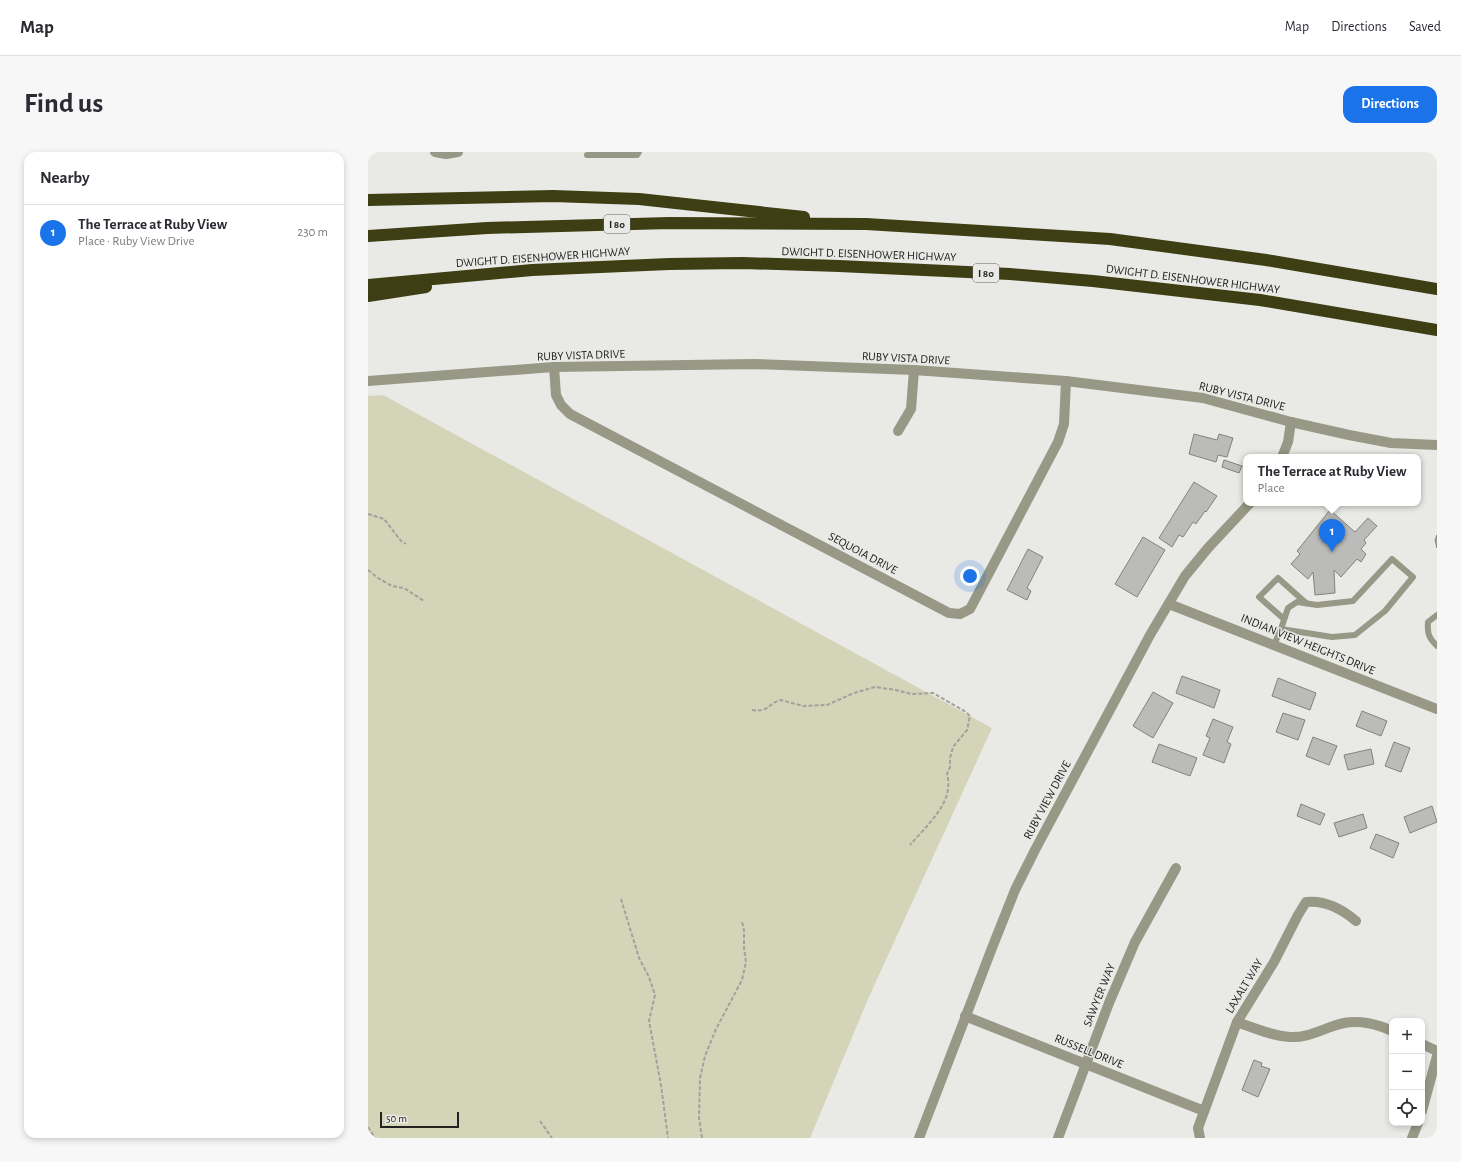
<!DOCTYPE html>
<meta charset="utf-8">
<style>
body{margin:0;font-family:"Alegreya Sans",sans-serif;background:#f7f7f7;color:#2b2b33}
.controls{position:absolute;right:12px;bottom:12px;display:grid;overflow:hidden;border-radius:8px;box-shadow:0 2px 6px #0003}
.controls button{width:36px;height:36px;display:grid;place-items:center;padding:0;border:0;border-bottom:1px solid #e1e1e2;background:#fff;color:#2b2b33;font:20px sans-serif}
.scale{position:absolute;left:12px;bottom:10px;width:79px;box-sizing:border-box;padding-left:4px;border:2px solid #222221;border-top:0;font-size:11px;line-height:14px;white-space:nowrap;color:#222221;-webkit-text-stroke:3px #e9e9e6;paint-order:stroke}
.you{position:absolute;left:602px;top:424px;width:14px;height:14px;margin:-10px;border:3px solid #fff;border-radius:50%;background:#1a73e8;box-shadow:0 0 0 6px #1a73e833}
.badge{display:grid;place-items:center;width:26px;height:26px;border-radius:50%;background:#1a73e8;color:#fff;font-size:13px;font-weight:700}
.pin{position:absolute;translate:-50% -33px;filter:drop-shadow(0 1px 2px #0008)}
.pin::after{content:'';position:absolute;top:21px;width:14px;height:12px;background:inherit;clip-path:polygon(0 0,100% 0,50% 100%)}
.popup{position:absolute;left:875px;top:302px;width:178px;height:52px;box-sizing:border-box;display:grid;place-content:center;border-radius:8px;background:#fff;filter:drop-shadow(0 1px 3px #0005);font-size:13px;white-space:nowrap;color:#7c7c81}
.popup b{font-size:15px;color:#2b2b33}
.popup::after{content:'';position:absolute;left:50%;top:100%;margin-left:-8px;border:8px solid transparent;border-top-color:#fff}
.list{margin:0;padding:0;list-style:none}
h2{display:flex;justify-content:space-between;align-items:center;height:52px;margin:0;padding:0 16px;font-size:17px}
h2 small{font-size:13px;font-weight:400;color:#7c7c81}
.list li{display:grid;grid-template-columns:26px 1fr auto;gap:12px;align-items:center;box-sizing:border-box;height:56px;padding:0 16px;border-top:1px solid #e1e1e2}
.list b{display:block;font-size:15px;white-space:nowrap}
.list p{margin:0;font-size:13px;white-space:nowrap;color:#7c7c81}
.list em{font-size:13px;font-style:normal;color:#7c7c81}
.icon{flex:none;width:22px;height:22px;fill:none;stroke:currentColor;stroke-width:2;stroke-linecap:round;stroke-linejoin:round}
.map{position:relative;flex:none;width:1069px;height:986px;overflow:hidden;border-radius:12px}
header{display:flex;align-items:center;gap:24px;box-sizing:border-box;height:56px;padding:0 20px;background:#fff;border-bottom:1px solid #e1e1e2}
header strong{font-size:19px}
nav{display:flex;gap:22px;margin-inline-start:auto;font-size:14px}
.intro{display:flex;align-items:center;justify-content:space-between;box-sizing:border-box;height:96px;padding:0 24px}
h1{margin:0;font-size:28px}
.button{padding:10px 18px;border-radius:12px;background:#1a73e8;color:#fff;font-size:14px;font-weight:700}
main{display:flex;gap:24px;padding:0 24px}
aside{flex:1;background:#fff;border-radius:12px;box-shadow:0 2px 6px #0003}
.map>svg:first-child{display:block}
</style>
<header>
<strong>Map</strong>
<nav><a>Map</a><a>Directions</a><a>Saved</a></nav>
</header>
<div class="intro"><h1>Find us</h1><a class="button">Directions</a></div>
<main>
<aside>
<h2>Nearby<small></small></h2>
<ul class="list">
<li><span class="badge">1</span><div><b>The Terrace at Ruby View</b><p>Place · Ruby View Drive</p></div><em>230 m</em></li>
</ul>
</aside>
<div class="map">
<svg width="1069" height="986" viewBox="0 0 1069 986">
<rect width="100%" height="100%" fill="#e9e9e6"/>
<polygon fill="#d4d5b8" points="15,243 624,576 500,847 442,986 0,986 0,244"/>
<g fill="#bbbcb9" stroke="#82827f">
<polygon points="826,282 849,288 851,282 865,286 859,305 850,303 848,310 821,302"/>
<polygon points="856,308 874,314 871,321 854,315"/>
<polygon points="826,330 849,344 838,360 837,359 828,372 825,370 815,385 811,383 804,395 791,386"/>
<polygon points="962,358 987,380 1000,366 1009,374 996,388 998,391 993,397 998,402 993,410 989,407 973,425 966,418 967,441 947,443 945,420 940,427 923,412 932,402 929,399"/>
<polygon points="1069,383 1069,396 1067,388"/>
<polygon points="775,385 797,398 769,445 747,432"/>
<polygon points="660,397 675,405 659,436 663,439 659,448 639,438"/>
<polygon points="814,524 852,538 846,556 808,541"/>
<polygon points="910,526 948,541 942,558 904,544"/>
<polygon points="785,540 805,551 785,586 765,574"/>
<polygon points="994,559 1019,569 1013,584 988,574"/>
<polygon points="915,561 937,568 930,588 908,580"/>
<polygon points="845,567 865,575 859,590 863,592 856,611 835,603 842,586 838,584"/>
<polygon points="945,585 969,594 961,613 938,604"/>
<polygon points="1026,590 1042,596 1033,620 1017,614"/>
<polygon points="791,592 829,606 822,624 784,610"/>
<polygon points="1003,597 1006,612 980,618 976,603"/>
<polygon points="933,652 957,662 952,673 929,664"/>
<polygon points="1064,654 1069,670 1042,681 1036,665"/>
<polygon points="995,662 999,676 971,685 966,671"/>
<polygon points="1008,682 1031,691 1025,706 1002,696"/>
<polygon points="886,908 894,911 893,914 902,917 890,945 874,938"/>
</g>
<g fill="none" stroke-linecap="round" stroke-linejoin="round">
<g stroke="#a1a19e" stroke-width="2" stroke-dasharray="4 2" stroke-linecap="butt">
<polyline points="0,362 16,367 33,389 38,392"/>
<polyline points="0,418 10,426 24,434 36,436 56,449"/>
<path d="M384 558C401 561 400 551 413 548L435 554 459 553 486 541 507 535 528 538 543 542 565 541 598 560 602 564 599 578 585 595 582 606V615L579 622C587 650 559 673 542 693"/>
<polyline points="253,747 271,806 281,825 287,843 281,869 293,933 300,986"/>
<polyline points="172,969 184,986"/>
<polyline points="0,975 7,986"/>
<polyline points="334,986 331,966 332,926 337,904 348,877 374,828 378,810 376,796 376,778 374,770"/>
</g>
<g stroke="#979885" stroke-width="6">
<polyline points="219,3 269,3 271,0"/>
<path d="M1069 463 1060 470C1059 482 1061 486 1069 494"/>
<polyline points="916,467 891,445 910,426 938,451"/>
<polyline points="906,493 913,477 964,485 987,483 1017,459 1045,425 1024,407 985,449 949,453 929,450 920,456 913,477"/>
</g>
<g stroke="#979885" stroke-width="10">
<polyline points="67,0 78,2 90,0"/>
<polyline points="186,215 188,243 193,253 202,262 581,461 592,462 602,457 690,290 696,272 698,229"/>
<polyline points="530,279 543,257 546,218"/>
<polyline points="914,305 920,290 923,270"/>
<polyline points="801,452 1069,557"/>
<polyline points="597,864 836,959"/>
<path d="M869 870C886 876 904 884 922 885 942 886 957 875 976 871 991 868 1010 872 1024 879"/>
<polyline points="1054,892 1069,899"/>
<polyline points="1054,959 1069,904"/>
<polyline points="551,986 624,796 647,738 667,698 782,483 817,424 840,396 882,351"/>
<polyline points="690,986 741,851 767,790 808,716"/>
<path d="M832 986 830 976 869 870 906 810 930 763 938 750C956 748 974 757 988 769"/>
<polyline points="1044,986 1050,971"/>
</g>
<polyline stroke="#979885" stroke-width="10" points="0,229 186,215 386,212 546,218 698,229 835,246 923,270 981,283 1023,291 1069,293"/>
<g stroke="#3e3e14" stroke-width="12">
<polyline points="0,48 185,44 271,47 436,65"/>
<polyline points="0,84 119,76 301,71 498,72 742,87 898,108 1069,137"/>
<polyline points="0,133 164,118 301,112 375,111 471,114 642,122 725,129 892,148 1069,178"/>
<polyline points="0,144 58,135"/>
</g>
</g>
<g text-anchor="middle" stroke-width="3" stroke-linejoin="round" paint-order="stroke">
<g fill="#e9e9e6" stroke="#5e5e5c" stroke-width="1">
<rect x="236" y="63" width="26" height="18" rx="3"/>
<rect x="605" y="112" width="26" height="18" rx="3"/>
</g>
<g font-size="11" font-weight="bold" fill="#222221">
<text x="249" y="76">I 80</text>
<text x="618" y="125">I 80</text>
</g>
<g font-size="12" fill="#222221" stroke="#e9e9e6">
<text transform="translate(501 102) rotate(2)" y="4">DWIGHT D. EISENHOWER HIGHWAY</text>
<text transform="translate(175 105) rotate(-4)" y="4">DWIGHT D. EISENHOWER HIGHWAY</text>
<text transform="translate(825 127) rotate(7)" y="4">DWIGHT D. EISENHOWER HIGHWAY</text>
<text transform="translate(213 203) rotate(-2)" y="4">RUBY VISTA DRIVE</text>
<text transform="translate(538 206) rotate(3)" y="4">RUBY VISTA DRIVE</text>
<text transform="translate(874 244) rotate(14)" y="4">RUBY VISTA DRIVE</text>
<text transform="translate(495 401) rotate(28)" y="4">SEQUOIA DRIVE</text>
<text transform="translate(940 492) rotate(22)" y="4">INDIAN VIEW HEIGHTS DRIVE</text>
<text transform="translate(679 648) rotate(-62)" y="4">RUBY VIEW DRIVE</text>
<text transform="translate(876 834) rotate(-59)" y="4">LAXALT WAY</text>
<text transform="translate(731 843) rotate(-68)" y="4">SAWYER WAY</text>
<text transform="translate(721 899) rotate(22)" y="4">RUSSELL DRIVE</text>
</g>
</g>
</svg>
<div class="controls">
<button>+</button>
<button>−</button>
<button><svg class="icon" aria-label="locate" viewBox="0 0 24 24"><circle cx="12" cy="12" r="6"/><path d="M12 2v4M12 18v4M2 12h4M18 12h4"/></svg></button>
</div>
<div class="scale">50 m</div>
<div class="you"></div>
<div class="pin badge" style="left:964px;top:400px">1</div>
<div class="popup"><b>The Terrace at Ruby View</b>Place</div>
</div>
</main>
